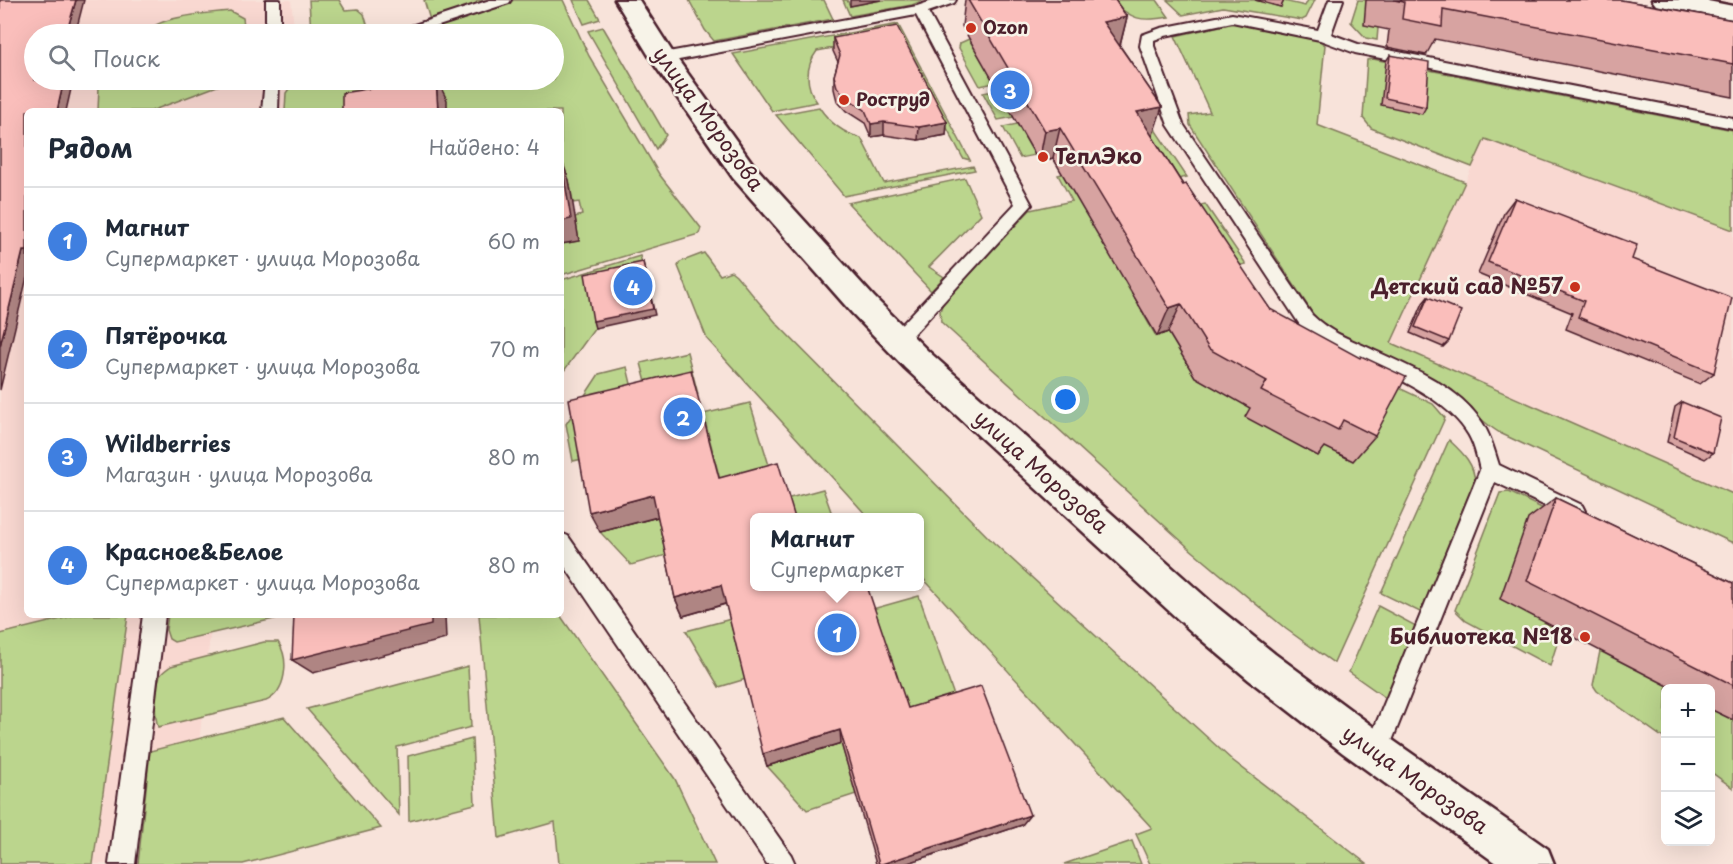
<!DOCTYPE html>
<html lang="ru">
<meta charset="utf-8">
<style>
body{margin:0;font-family:"Playpen Sans",sans-serif;background:#f6f6f7;color:#1f2937}
.controls{position:absolute;right:18px;bottom:18px;display:grid;overflow:hidden;border-radius:9px;box-shadow:0 6px 24px #0002}
.controls button{width:54px;height:54px;display:grid;place-items:center;padding:0;border:0;border-bottom:2px solid #e0e1e3;background:#fff;color:#1f2937;font:30px sans-serif}
.you{position:absolute;left:1066px;top:400px;width:21px;height:21px;margin:-15px;border:4px solid #fff;border-radius:50%;background:#1a73e8;box-shadow:0 0 0 9px #1a73e833}
.badge{display:grid;place-items:center;width:39px;height:39px;border-radius:50%;background:#1a73e8;color:#fff;font-size:20px;font-weight:700}
.pin{position:absolute;translate:-50% -50%;border:3px solid #fff;box-shadow:0 2px 6px #0006}
.popup{position:absolute;left:750px;top:513px;width:174px;height:78px;box-sizing:border-box;display:grid;place-content:center;border-radius:9px;background:#fff;filter:drop-shadow(0 2px 4px #0005);font-size:20px;white-space:nowrap;color:#747a83}
.popup b{font-size:22px;color:#1f2937}
.popup::after{content:'';position:absolute;left:50%;top:100%;margin-left:-12px;border:12px solid transparent;border-top-color:#fff}
.list{margin:0;padding:0;list-style:none}
h2{display:flex;justify-content:space-between;align-items:center;height:78px;margin:0;padding:0 24px;font-size:26px}
h2 small{font-size:20px;font-weight:400;color:#747a83}
.list li{display:grid;grid-template-columns:39px 1fr auto;gap:18px;align-items:center;box-sizing:border-box;height:108px;padding:0 24px;border-top:2px solid #e0e1e3}
.list b{display:block;font-size:22px;white-space:nowrap}
.list p{margin:0;font-size:20px;white-space:nowrap;color:#747a83}
.list em{font-size:20px;font-style:normal;color:#747a83}
.icon{flex:none;width:33px;height:33px;fill:none;stroke:currentColor;stroke-width:2;stroke-linecap:round;stroke-linejoin:round}
.map{position:relative;flex:none;width:1733px;height:864px;overflow:hidden}
.search{position:absolute;background:#fff;box-shadow:0 6px 24px #0002;left:24px;top:24px;width:540px;height:66px;display:flex;align-items:center;gap:15px;box-sizing:border-box;padding:0 21px;border-radius:33px;color:#747a83;font-size:22px}
.panel{position:absolute;background:#fff;box-shadow:0 6px 24px #0002;left:24px;top:108px;width:540px;height:510px;border-radius:9px}
.map>svg:first-child{display:block}
</style>
<div class="map">
<svg width="1733" height="864" viewBox="0 0 1733 864">
<rect width="100%" height="100%" fill="#f8e3da"/>
<filter id="ink" filterUnits="userSpaceOnUse"><feTurbulence type="fractalNoise" baseFrequency=".0167" numOctaves="2"/><feDisplacementMap in="SourceGraphic" scale="12" xChannelSelector="R" yChannelSelector="G"/><feConvolveMatrix kernelMatrix="1 2 1 2 8 2 1 2 1" color-interpolation-filters="sRGB"/></filter>
<g filter="url(#ink)">
<g fill="#f9d8d1">
<polygon points="0,0 291,0 295,34 34,34 34,80 299,80 300,111 27,111 27,615 212,615 187,864 0,864"/>
<polygon points="1485,139 1733,230 1733,494 1391,343"/>
</g>
<g fill="#bbd58d" stroke="#827a5c" stroke-width="1.5">
<polygon points="309,0 339,0 345,10 358,9 364,14 370,34 311,34"/>
<polygon points="424,0 493,0 430,20"/>
<polygon points="514,0 563,0 589,56 659,174 701,228 699,234 561,275 561,244 579,241 575,217 582,215 579,202 573,203 569,180 561,182 561,111 447,111 446,100 384,111 285,111 286,93 295,80 554,80 554,34 412,34"/>
<polygon points="573,0 589,0 600,19 584,24"/>
<polygon points="689,0 824,0 833,19 714,41 705,30"/>
<polygon points="843,0 847,0 850,6 881,0 924,0 912,5 850,16"/>
<path d="M1110 0H1157L1169 17C1140 22 1133 20 1110 0Z"/>
<polygon points="1167,0 1255,0 1281,7 1284,1 1305,6 1308,0 1315,0 1306,18 1302,20 1223,7 1183,15"/>
<polygon points="1358,0 1366,0 1378,28 1377,40 1366,38 1351,22"/>
<path d="M230 11 243 18 245 34H146C154 16 212 13 230 11Z"/>
<path d="M1234 23 1317 39 1325 45 1317 125 1465 182 1391 343 1733 494V543L1502 434C1478 421 1464 400 1442 385L1324 327 1313 314 1190 125 1189 115 1210 112 1175 36Z"/>
<path d="M898 24 970 160 963 158 898 36 817 51C805 67 805 86 817 102L772 111 733 54Z"/>
<polygon points="603,27 666,135 656,149 588,31"/>
<polygon points="969,39 995,83 980,86 959,48 960,43"/>
<polygon points="1373,59 1733,130 1733,230 1485,139 1472,167 1371,128 1363,118 1367,60"/>
<polygon points="104,80 233,80 151,111 98,111 99,86"/>
<polygon points="998,90 1014,117 998,120 983,93"/>
<path d="M819 107C829 122 843 133 861 138L884 183 973 166 975 170 844 196 776 115Z"/>
<polygon points="1150,109 1156,131 1187,177 1154,184"/>
<polygon points="1017,124 1035,155 1020,158 1003,127"/>
<polygon points="1074,171 1126,284 1156,336 1168,332 1195,377 1251,408 1351,365 1433,404 1445,418 1334,663 1286,629 1189,548 941,322 940,311 943,303 1030,210 1072,201 1058,175"/>
<polygon points="965,178 981,214 929,267 944,277 931,291 848,203"/>
<polygon points="1205,204 1246,264 1211,272 1161,214"/>
<polygon points="704,253 720,275 731,271 736,275 778,325 994,543 1232,760 1367,864 1150,864 1136,834 1152,828 920,575 920,518 868,517 707,339 678,266 680,262"/>
<polygon points="640,256 644,269 588,280 595,328 561,375 561,280"/>
<polygon points="687,352 698,394 652,405 641,363"/>
<polygon points="627,367 637,409 587,458 573,461 566,424 599,374"/>
<polygon points="750,403 775,485 725,499 703,414"/>
<path d="M1449 440C1463 453 1475 464 1475 484L1422 613 1381 593Z"/>
<polygon points="823,489 833,517 791,517 786,499"/>
<polygon points="1509,492 1556,515 1561,631 1550,666 1466,621 1455,610 1500,493"/>
<polygon points="661,516 670,554 631,565 600,532"/>
<polygon points="919,596 958,707 907,723 869,610"/>
<polygon points="1378,606 1416,626 1389,698 1386,698 1349,672"/>
<polygon points="77,615 128,615 93,864 0,864 0,634"/>
<polygon points="168,615 280,615 278,618 174,642 169,639 166,630"/>
<polygon points="479,615 560,615 675,779 715,864 559,864 555,822 499,838"/>
<polygon points="731,619 746,679 719,687 686,631"/>
<path d="M264 642H278C290 660 286 692 266 701L158 727C154 713 154 690 160 676 162 672 167 669 171 666Z"/>
<polygon points="1600,651 1672,688 1666,688 1665,739 1597,691 1593,685"/>
<polygon points="468,666 471,727 397,747 399,815 307,709"/>
<polygon points="1710,708 1733,720 1733,788 1711,772"/>
<polygon points="284,717 381,828 243,864 138,864 150,751"/>
<polygon points="472,739 475,804 409,821 408,756"/>
<polygon points="841,743 856,794 807,810 767,766"/>
<polygon points="1132,841 1141,864 1064,864"/>
</g>
<g fill="none" stroke-linecap="round" stroke-linejoin="round">
<defs>
<g id="lane">
<rect x="266" y="0" width="14" height="34"/>
<polygon points="490,0 511,0 509,3 414,34 394,34 396,31"/>
<polygon points="935,0 956,0 954,3 928,12 1032,205 904,345 898,347 892,345 889,340 892,335 1015,204 916,15 663,63 656,58 663,53 917,6"/>
<path d="M1329 0H1343L1331 34 1358 44 1733 118V128L1355 53 1320 40 1232 22 1165 36 1154 40V46L1183 124 1312 315C1328 331 1347 338 1367 347 1405 365 1454 383 1479 418 1489 431 1494 449 1499 465L1582 505 1585 511 1582 517 1575 520 1495 482 1384 761 1376 765 1368 761 1364 753 1480 470C1477 457 1474 442 1466 431 1443 396 1387 373 1350 356 1331 347 1315 340 1300 325L1168 125 1140 46 1142 35 1161 28 1232 14 1318 30Z"/>
<polygon points="265,80 279,80 278,111 262,111"/>
<polygon points="561,533 568,536 791,855 795,864 767,864 561,561"/>
<polygon points="143,615 165,615 135,864 109,864"/>
</g>
<polygon id="street" points="1652,0 1703,0 1733,6 1733,20 1656,5"/>
<polygon id="primary" points="615,0 639,0 673,53 753,164 874,297 927,350 1218,608 1275,654 1371,725 1548,849 1554,864 1497,864 1343,753 1249,680 1192,632 905,368 852,313 733,178 654,64"/>
</defs>
<use href="#lane" stroke="#4a1f2b" stroke-width="4"/>
<use href="#street" stroke="#4a1f2b" stroke-width="5"/>
<use href="#primary" stroke="#4a1f2b" stroke-width="5"/>
<use href="#lane" fill="#f7f3e8" fill-rule="evenodd"/>
<use href="#street" fill="#f7f3e8" fill-rule="evenodd"/>
<use href="#primary" fill="#f7f3e8" fill-rule="evenodd"/>
</g>
<g fill="#d7a3a1" stroke="#4a1f2b" stroke-width="1.5">
<polygon points="965,0 1115,0 1127,17 1120,46 1162,107 1152,136 1183,185 1270,309 1375,436 1353,461 1325,447 1318,456 1245,417 1250,408 1195,377 1168,332 1157,336 1053,158 1039,162 962,26"/>
<polygon points="1255,0 1284,0 1281,7"/>
<polygon points="1366,0 1621,0 1733,20 1733,97 1435,39 1426,55 1387,47 1389,30 1364,25"/>
<polygon points="833,38 947,122 946,135 918,140 884,135 871,137 865,123 846,111 837,101 834,89 834,76 838,62 833,51"/>
<polygon points="1390,55 1426,107 1422,114 1381,105 1386,61"/>
<polygon points="1515,198 1632,259 1714,373 1700,384 1566,329 1572,313 1478,274 1505,211"/>
<polygon points="1428,297 1449,341 1443,347 1410,333 1423,303"/>
<polygon points="1682,402 1713,453 1705,459 1667,442 1675,407"/>
<polygon points="719,478 754,518 908,708 1022,825 905,864 876,864 841,743 767,766 726,604 683,616 675,598 658,517 600,532"/>
<polygon points="1556,498 1733,583 1733,720 1710,709 1710,688 1672,688 1500,599 1528,519"/>
</g>
<g fill="#af8583" stroke="#4a1f2b" stroke-width="1.5">
<polygon points="76,0 84,0 76,31 79,34 70,34 67,31"/>
<polygon points="850,0 881,0 850,6"/>
<polygon points="1127,17 1119,49 1103,22"/>
<polygon points="64,80 73,80 66,111 57,111"/>
<polygon points="436,80 437,80 447,100 447,111 438,111"/>
<polygon points="1162,107 1152,138 1137,112"/>
<polygon points="884,122 884,135 871,137 871,124"/>
<polygon points="947,122 946,135 918,140 919,127"/>
<polygon points="1060,128 1053,158 1039,162 1045,131"/>
<polygon points="561,158 569,180 579,241 561,244"/>
<polygon points="23,251 27,251 27,277 0,390 0,346"/>
<polygon points="643,262 655,315 595,328 593,321"/>
<polygon points="1181,304 1168,332 1157,336 1169,308"/>
<polygon points="653,495 661,516 600,532 589,512"/>
<polygon points="721,585 728,603 683,616 675,598"/>
<polygon points="431,615 445,615 446,639 313,673 292,660"/>
<polygon points="840,730 841,743 767,766 763,754"/>
<polygon points="1030,815 1022,825 905,864 882,864"/>
</g>
<g fill="#fabebb" stroke="#4a1f2b" stroke-width="1.5">
<polygon points="0,0 76,0 67,31 76,30 75,34 34,34 34,80 64,80 57,111 27,111 27,251 23,251 0,346"/>
<polygon points="968,0 1115,0 1127,17 1103,22 1162,107 1137,112 1183,185 1186,184 1270,309 1360,358 1361,356 1406,377 1375,436 1343,420 1338,430 1261,391 1267,381 1209,349 1181,304 1169,308 1060,128 1045,131"/>
<polygon points="1394,0 1621,0 1733,20 1733,64 1443,9 1442,27 1402,19 1404,2"/>
<polygon points="897,26 947,122 919,127 884,122 871,124 865,110 846,97 837,87 834,76 840,55 833,38"/>
<polygon points="1390,55 1429,62 1426,107 1385,98"/>
<polygon points="423,80 436,80 438,111 342,111 342,93"/>
<polygon points="561,158 571,219 561,221"/>
<polygon points="1515,198 1637,245 1632,259 1732,298 1714,373 1578,317 1584,301 1488,262"/>
<polygon points="643,262 653,309 593,321 585,274"/>
<polygon points="1428,297 1461,311 1449,341 1415,327"/>
<polygon points="691,370 719,478 778,462 795,518 754,518 754,586 867,586 908,708 981,686 1030,815 882,864 879,864 840,730 763,754 721,585 675,598 653,495 589,512 569,399"/>
<polygon points="1682,402 1721,418 1713,453 1674,437"/>
<polygon points="1556,498 1733,583 1733,685 1527,581"/>
<polygon points="294,615 431,615 431,625 292,660"/>
</g>
</g>
<g fill="#c8321e" stroke="#f7f3e8" stroke-width="2">
<circle cx="971" cy="28" r="6"/>
<circle cx="844" cy="100" r="6"/>
<circle cx="1043" cy="157" r="6"/>
<circle cx="1575" cy="287" r="6"/>
<circle cx="1585" cy="637" r="6"/>
</g>
<g text-anchor="middle" stroke-width="5" stroke-linejoin="round" paint-order="stroke">
<g font-size="18" font-weight="bold" fill="#4a1f2b" stroke="#f7f3e8" text-anchor="start">
<text x="983" y="34">Ozon</text>
<text x="856" y="106">Роструд</text>
</g>
<g font-size="21" fill="#4a1f2b" stroke="#f7f3e8">
<text transform="translate(708 119) rotate(54)" y="7">улица Морозова</text>
<text transform="translate(1041 472) rotate(42)" y="7">улица Морозова</text>
<text transform="translate(1415 780) rotate(35)" y="7">улица Морозова</text>
</g>
<g font-size="21" font-weight="bold" fill="#4a1f2b" stroke="#f7f3e8" text-anchor="end">
<text x="1055" y="164" text-anchor="start">ТеплЭко</text>
<text x="1563" y="294">Детский сад №57</text>
<text x="1573" y="644">Библиотека №18</text>
</g>
</g>
</svg>
<div class="controls">
<button>+</button>
<button>−</button>
<button><svg class="icon" aria-label="layers" viewBox="0 0 24 24"><path d="M12 4l9 5-9 5-9-5zM3 14l9 5 9-5"/></svg></button>
</div>
<div class="you"></div>
<div class="pin badge" style="left:837px;top:633px;background:#3f7fe0">1</div>
<div class="popup"><b>Магнит</b>Супермаркет</div>
<div class="pin badge" style="left:683px;top:417px;background:#3f7fe0">2</div>
<div class="pin badge" style="left:1010px;top:90px;background:#3f7fe0">3</div>
<div class="pin badge" style="left:633px;top:286px;background:#3f7fe0">4</div>
<div class="search"><svg class="icon" aria-label="search" viewBox="0 0 24 24"><circle cx="10" cy="10" r="6"/><path d="M15 15l6 6"/></svg>Поиск</div>
<section class="panel">
<h2>Рядом<small>Найдено: 4</small></h2>
<ul class="list">
<li><span class="badge" style="background:#3f7fe0">1</span><div><b>Магнит</b><p>Супермаркет · улица Морозова</p></div><em>60 m</em></li>
<li><span class="badge" style="background:#3f7fe0">2</span><div><b>Пятёрочка</b><p>Супермаркет · улица Морозова</p></div><em>70 m</em></li>
<li><span class="badge" style="background:#3f7fe0">3</span><div><b>Wildberries</b><p>Магазин · улица Морозова</p></div><em>80 m</em></li>
<li><span class="badge" style="background:#3f7fe0">4</span><div><b>Красное&amp;Белое</b><p>Супермаркет · улица Морозова</p></div><em>80 m</em></li>
</ul>
</section>
</div>
